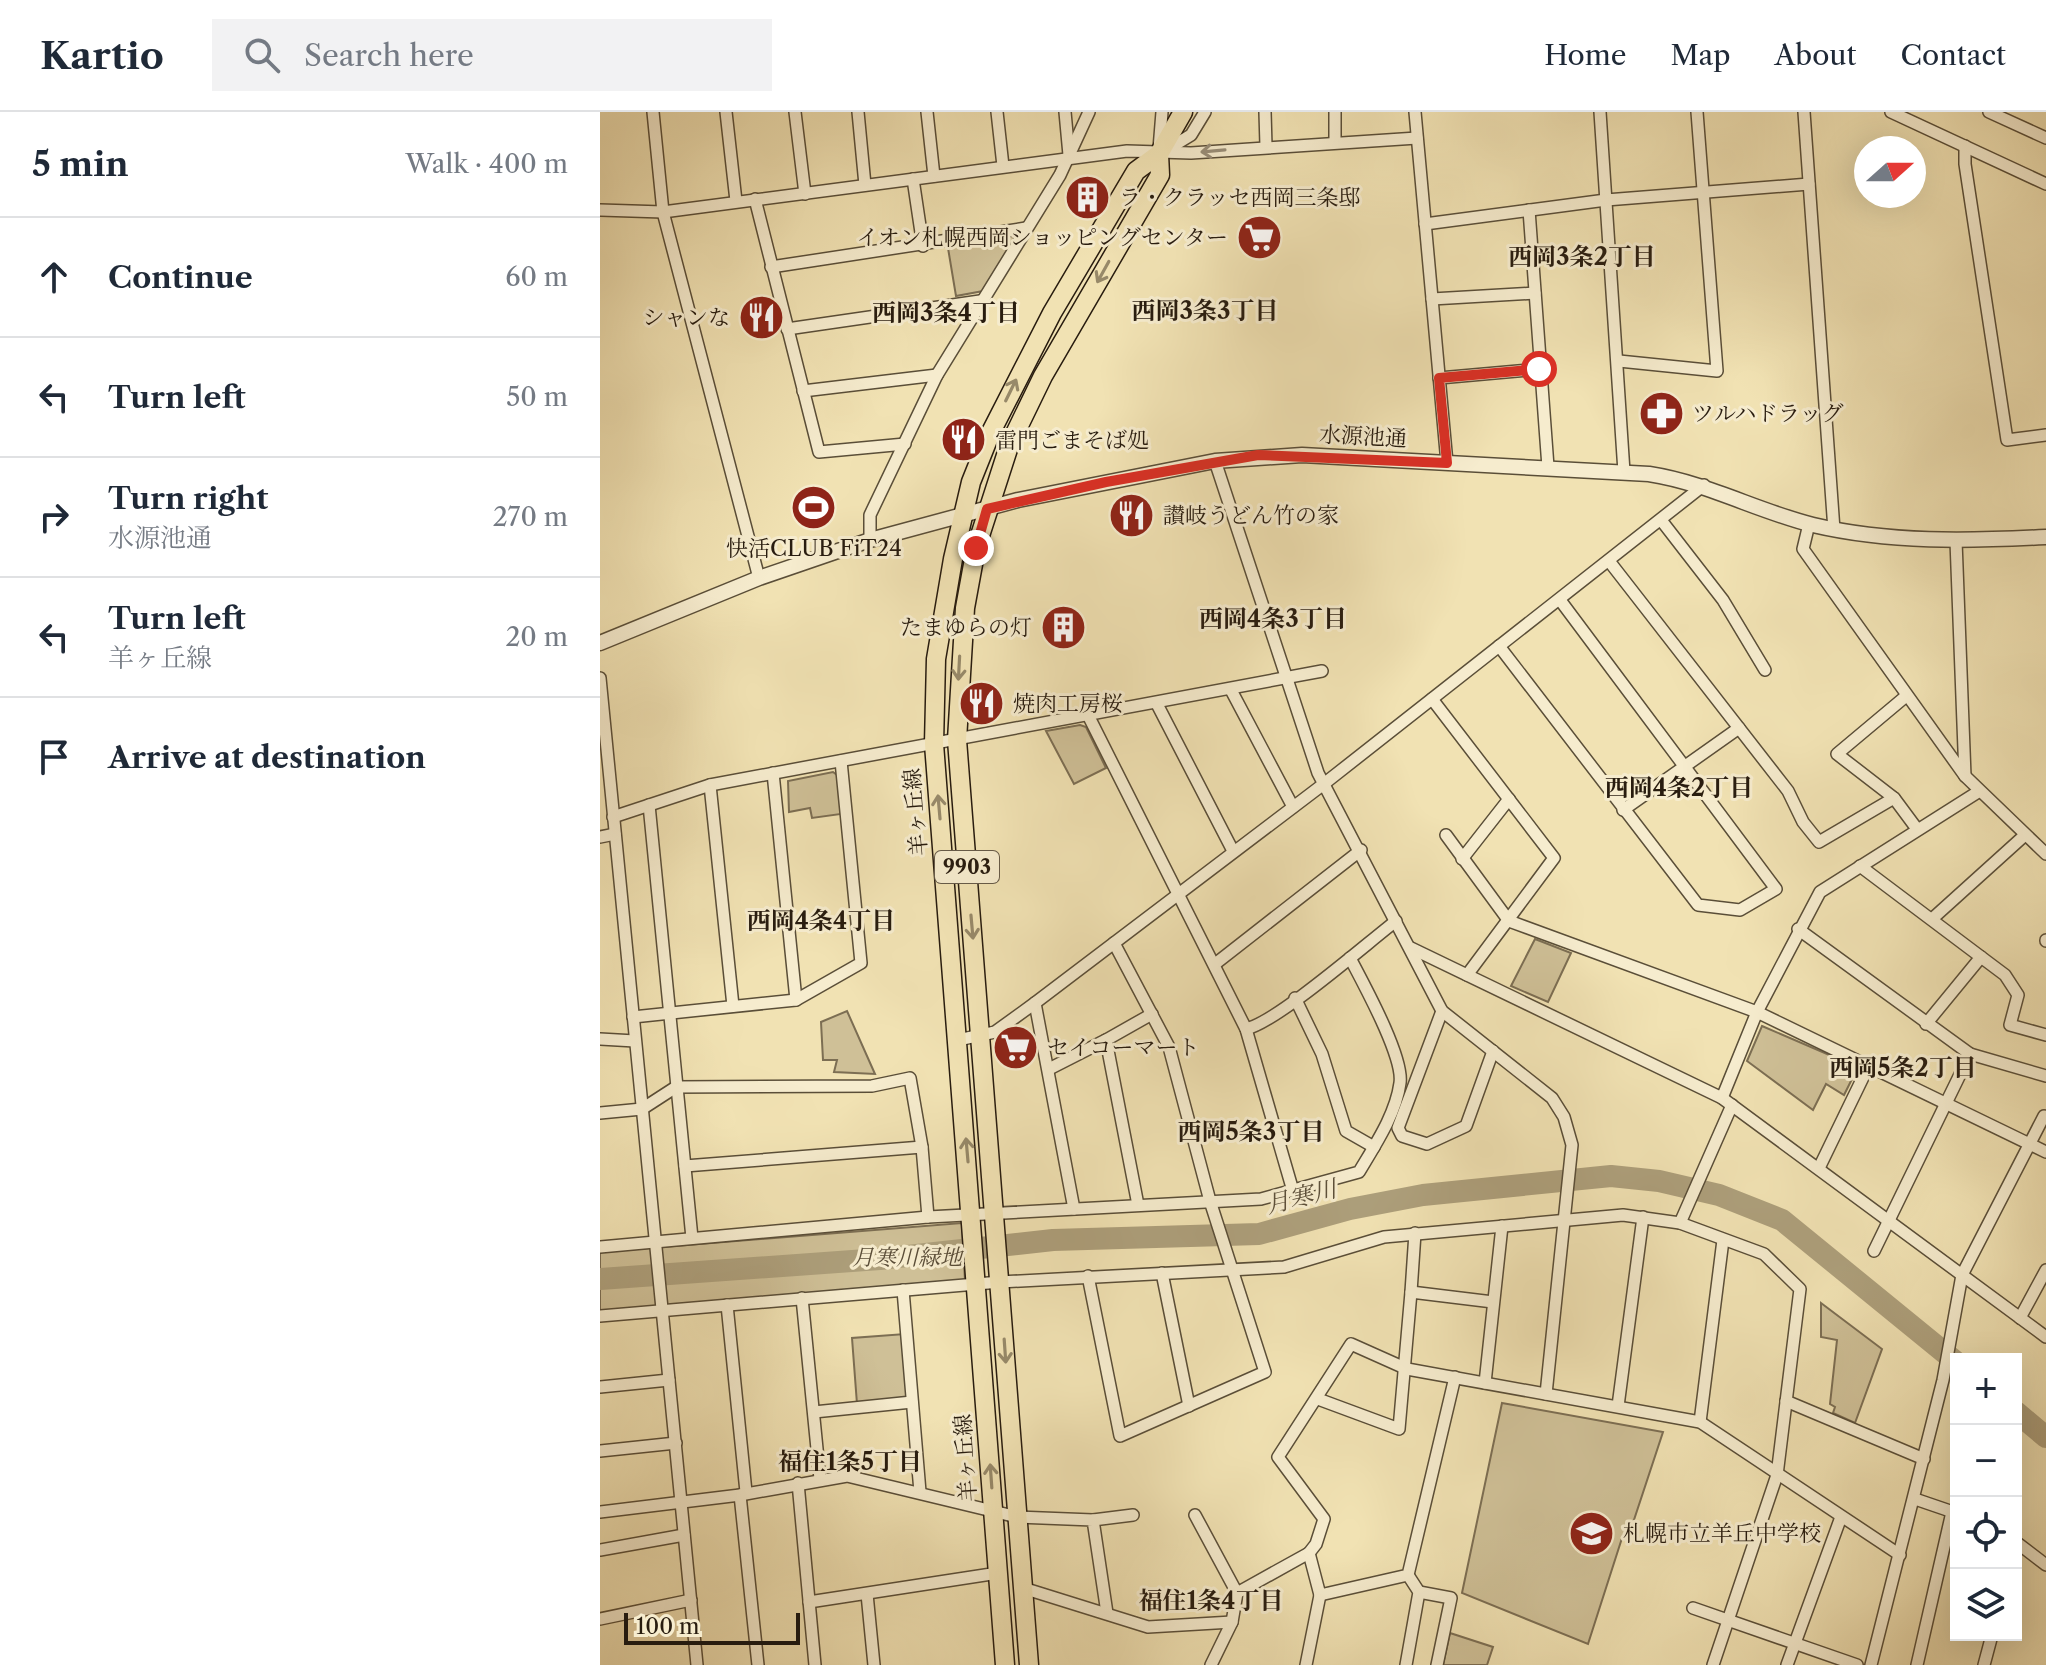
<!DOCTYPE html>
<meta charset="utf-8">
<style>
body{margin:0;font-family:"Libre Caslon Text","Noto Serif JP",serif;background:#f2f2f3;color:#1f2937}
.controls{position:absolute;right:24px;bottom:24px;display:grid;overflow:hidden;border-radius:0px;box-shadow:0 8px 32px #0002}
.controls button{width:72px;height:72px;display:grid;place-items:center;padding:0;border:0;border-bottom:2px solid #e0e1e3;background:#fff;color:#1f2937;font:40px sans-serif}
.compass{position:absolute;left:1254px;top:24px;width:72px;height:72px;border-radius:50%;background:#fff;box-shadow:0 8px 32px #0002;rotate:69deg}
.scale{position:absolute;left:24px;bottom:20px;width:176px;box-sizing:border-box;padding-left:8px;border:4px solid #281c0f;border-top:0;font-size:22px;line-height:28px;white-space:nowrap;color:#281c0f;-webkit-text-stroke:6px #f6ecce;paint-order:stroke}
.stop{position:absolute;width:24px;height:24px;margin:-18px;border:6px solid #d93025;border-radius:50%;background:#fff}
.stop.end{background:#d93025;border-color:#fff;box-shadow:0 2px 8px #0008}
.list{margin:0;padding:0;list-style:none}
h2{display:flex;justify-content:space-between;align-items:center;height:104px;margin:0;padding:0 32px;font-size:34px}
h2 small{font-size:26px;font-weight:400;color:#747a83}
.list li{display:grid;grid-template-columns:52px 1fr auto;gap:24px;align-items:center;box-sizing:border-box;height:120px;padding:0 32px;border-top:2px solid #e0e1e3}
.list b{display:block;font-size:30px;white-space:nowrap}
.list p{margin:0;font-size:26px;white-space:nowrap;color:#747a83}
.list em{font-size:26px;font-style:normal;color:#747a83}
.icon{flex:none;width:44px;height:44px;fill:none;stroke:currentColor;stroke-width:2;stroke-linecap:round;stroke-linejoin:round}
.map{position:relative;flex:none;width:1446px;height:1553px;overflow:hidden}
header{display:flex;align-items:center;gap:48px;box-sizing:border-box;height:112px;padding:0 40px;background:#fff;border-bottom:2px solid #e0e1e3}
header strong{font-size:38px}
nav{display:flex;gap:44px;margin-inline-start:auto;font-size:28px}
.search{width:560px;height:72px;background:#f2f2f3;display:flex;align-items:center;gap:20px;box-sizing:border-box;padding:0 28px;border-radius:0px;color:#747a83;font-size:30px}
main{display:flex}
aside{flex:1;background:#fff}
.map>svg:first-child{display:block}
</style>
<header>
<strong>Kartio</strong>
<div class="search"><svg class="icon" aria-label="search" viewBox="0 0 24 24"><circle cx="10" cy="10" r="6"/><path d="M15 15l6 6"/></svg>Search here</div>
<nav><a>Home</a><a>Map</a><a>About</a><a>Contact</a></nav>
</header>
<main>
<aside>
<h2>5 min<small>Walk · 400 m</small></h2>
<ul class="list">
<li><svg class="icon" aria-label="ahead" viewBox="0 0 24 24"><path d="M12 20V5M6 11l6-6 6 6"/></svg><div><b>Continue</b></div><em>60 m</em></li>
<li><svg class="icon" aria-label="left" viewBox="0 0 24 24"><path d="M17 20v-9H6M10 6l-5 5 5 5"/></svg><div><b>Turn left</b></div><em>50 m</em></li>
<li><svg class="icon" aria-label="right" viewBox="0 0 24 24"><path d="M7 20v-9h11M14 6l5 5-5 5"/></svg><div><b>Turn right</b><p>水源池通</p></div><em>270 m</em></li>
<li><svg class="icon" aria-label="left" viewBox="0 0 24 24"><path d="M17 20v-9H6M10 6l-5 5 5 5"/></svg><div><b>Turn left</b><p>羊ヶ丘線</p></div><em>20 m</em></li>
<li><svg class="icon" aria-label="arrive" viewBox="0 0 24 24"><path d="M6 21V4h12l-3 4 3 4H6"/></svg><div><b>Arrive at destination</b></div></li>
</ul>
</aside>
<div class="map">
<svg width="1446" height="1553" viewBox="0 0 1446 1553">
<rect width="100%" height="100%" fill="#f1e2b3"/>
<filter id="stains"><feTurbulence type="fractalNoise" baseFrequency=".0025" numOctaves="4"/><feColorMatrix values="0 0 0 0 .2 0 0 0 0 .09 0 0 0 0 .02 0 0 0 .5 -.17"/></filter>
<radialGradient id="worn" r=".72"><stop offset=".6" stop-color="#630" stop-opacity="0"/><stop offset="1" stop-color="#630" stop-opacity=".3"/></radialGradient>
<g fill="#cfc097" stroke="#7c6e53" stroke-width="2">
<polygon points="418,121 383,179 356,184 348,136"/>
<polygon points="480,613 486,615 506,656 474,672 446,619"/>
<polygon points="233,660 237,663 241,702 212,706 210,696 189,700 188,669"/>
<polygon points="935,827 971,841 948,890 911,874"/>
<polygon points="247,899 275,962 234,960 237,948 223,948 221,910"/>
<polygon points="1162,914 1255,954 1256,959 1244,983 1226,972 1213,998 1147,949"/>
<polygon points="362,1111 365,1169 0,1199 0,1140"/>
<polygon points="1221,1191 1282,1237 1255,1311 1233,1301 1235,1295 1230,1292 1237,1228 1221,1225"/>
<polygon points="305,1222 310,1281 306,1285 257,1292 252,1226"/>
<polygon points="902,1291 1063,1320 1029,1423 1023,1423 988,1532 862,1481"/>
<polygon points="850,1521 893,1535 887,1553 843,1553"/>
</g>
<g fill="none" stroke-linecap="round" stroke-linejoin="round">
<g stroke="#ad9f7b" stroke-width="22">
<polyline points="0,1167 280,1147 453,1128 659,1122 750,1097 823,1083 1011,1064 1059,1069 1119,1083 1182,1108 1356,1250"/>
<polyline points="1416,1300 1446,1325"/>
</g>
<defs>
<g id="minor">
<polyline points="53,0 63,100 159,466"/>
<polyline points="126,0 136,89"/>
<polyline points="195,0 205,82"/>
<polyline points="258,0 265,73"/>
<polyline points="327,0 334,64"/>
<polyline points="397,0 403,54"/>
<polyline points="465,0 469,43"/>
<polyline points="665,0 666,34"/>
<polyline points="735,0 735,29"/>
<polyline points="815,0 847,351"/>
<polyline points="1000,0 1024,360"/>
<polyline points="1204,0 1234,418"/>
<polyline points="1291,0 1446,72"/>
<polyline points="1389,0 1446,26"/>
<polyline points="1365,34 1365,52 1407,328 1446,323"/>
<polyline points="559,37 562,0"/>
<polyline points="563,40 591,23 605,0"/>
<polyline points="313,67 323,134"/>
<polyline points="155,87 219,340 305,332"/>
<polyline points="0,98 63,100 527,39 591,41 817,26"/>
<polyline points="929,98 948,355"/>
<polyline points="825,112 1006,88 1209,72"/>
<polyline points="171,155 426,116"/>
<polyline points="832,187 935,181"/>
<polyline points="187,217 380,189"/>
<polyline points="1019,249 1117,259 1097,0"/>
<polyline points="839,266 939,257"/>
<polyline points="203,279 337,263"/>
<polyline points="615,349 718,661 842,899 952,986 964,1005 972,1033 946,1282"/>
<polyline points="1061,408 1123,488 1165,558"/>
<polyline points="1209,412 1203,437 1365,664 1446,742"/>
<polyline points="270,428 270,403 337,263 460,63 489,0"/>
<polyline points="1356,429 1365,664"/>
<polyline points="1009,449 1188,679 1203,710 1219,730 1294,686"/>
<polyline points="899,534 1098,793 1140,798 1176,777 960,488"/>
<polyline points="0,566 97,1553"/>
<polyline points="631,578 693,695"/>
<polyline points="1305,585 1237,642 1294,686 1317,717"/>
<polyline points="832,587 954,746 867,863"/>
<polyline points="557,592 633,739"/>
<polyline points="488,603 646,917 693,1079"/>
<polyline points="173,661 196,888"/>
<polyline points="110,673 133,894"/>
<polyline points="49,693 92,1126"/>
<polyline points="1023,698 1139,616"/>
<polyline points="13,705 110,673 722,559"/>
<polyline points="846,723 909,809 1157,900 1446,1040"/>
<polyline points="0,725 15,722"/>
<polyline points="862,747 909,687"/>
<polyline points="1260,754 1381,845 1326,912"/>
<polyline points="1332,807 1425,723"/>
<polyline points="1198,817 1370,942 1274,1139"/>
<polyline points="1446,828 1446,829"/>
<polyline points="811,836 1122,986 1446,1225"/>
<polyline points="1381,845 1405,863 1418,883 1410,913 1446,923"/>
<polyline points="615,852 761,738"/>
<polyline points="695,886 722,942 746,1019 774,1035"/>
<polyline points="435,891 474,1097"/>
<polyline points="842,899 798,1016 802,1024 827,1032 866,1014 893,939"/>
<polyline points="33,905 196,888 261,851 241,649"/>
<path d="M646 917C677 910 766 832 796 809"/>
<polyline points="0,927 35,929"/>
<polyline points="358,928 395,920 435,891 725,671 1104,373"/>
<polyline points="1370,942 1446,964"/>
<polyline points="449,957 506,928"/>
<polyline points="1122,986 1157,900 1220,780 1378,680"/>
<polyline points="0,1001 42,997 76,975 272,974 310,966 322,1035 328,1105"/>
<polyline points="85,1054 322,1035"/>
<polyline points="1219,1056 1269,953"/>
<polyline points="538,1093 506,928 552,902"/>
<polyline points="1080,1111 1132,993"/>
<path d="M0 1135 328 1105 661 1087 759 1060C775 1033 796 1002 800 971 804 945 763 871 750 846"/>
<polyline points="562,1161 589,1294"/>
<polyline points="488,1164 520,1324 665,1260 610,1089 569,935 514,831"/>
<polyline points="303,1178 320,1380"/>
<polyline points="811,1180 815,1121"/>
<polyline points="202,1186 220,1367"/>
<polyline points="127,1193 146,1380"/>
<polyline points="0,1204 400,1170 684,1155 784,1125 1023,1103 1080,1111 1164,1142 1200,1177 1177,1363 1113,1553"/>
<polyline points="1420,1206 1446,1158"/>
<polyline points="885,1271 902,1114"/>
<polyline points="0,1275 69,1268"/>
<polyline points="718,1287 799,1317 811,1180 893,1190"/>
<polyline points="1186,1289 1324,1347"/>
<polyline points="1018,1294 1043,1105"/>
<polyline points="214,1300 312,1290"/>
<polyline points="1100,1310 1123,1128"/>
<polyline points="0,1339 76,1331"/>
<polyline points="198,1371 215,1553"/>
<polyline points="140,1383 158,1553"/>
<polyline points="1315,1387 1356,1401"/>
<polyline points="0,1400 140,1383 247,1364 417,1405 493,1408 507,1501"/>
<polyline points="595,1403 637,1481 709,1441 720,1483 808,1463 855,1265"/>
<polyline points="493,1408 533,1403"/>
<polyline points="1416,1430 1446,1453"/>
<polyline points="0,1438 84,1423"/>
<polyline points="709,1441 716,1432 724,1407 678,1345 751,1232 807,1257 1100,1310 1300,1443"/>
<polyline points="423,1476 548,1515 632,1510"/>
<polyline points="819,1480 851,1486 837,1553"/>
<polyline points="267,1482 274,1553"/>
<polyline points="209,1490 398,1461"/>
<polyline points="1093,1496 1257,1553"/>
<polyline points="0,1507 91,1488"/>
<polyline points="611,1553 632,1510 637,1481"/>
<polyline points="706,1553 720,1483"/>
<polyline points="806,1553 819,1480 808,1463"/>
<polyline points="1187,1553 1241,1405"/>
<polyline points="1271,1553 1343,1268 1362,1163 1444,1004"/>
<polyline points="1317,1553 1352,1400"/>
<polyline points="1384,1553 1392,1523"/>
</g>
<path id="tertiary" d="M0 531 159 466 270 428 418 388 615 349 702 343 1049 362C1107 371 1157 399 1213 413 1290 431 1368 429 1446 425"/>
<g id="primary">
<polyline points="405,1553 334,632 336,547 353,447 371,370 391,320 452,201 536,59 559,42 583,0"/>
<polyline points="429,1553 357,628 365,496 376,436 409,334 443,264 560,63 559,42"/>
</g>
</defs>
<use href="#minor" stroke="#5a4e38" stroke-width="14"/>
<use href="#tertiary" stroke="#5a4e38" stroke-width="17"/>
<use href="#primary" stroke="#281c0f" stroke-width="21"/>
<use href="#minor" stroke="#f6ecce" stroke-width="11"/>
<use href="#tertiary" stroke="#f6ecce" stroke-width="14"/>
<use href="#primary" stroke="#f1e2b3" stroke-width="18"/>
</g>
<defs><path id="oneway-shaft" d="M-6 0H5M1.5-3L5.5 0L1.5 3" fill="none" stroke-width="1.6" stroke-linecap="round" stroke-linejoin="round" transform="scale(2)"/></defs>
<use stroke="#998e78" href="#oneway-shaft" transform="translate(613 39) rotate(175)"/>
<g stroke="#978969">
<use href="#oneway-shaft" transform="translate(503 160) rotate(119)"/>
<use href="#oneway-shaft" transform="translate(411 278) rotate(-64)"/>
<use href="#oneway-shaft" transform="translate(359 556) rotate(93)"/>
<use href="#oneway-shaft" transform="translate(339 695) rotate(-95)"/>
<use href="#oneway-shaft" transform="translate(372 815) rotate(85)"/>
<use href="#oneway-shaft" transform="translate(367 1038) rotate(-95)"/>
<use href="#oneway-shaft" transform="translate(405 1239) rotate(86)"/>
<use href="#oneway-shaft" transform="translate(391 1364) rotate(-94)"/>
</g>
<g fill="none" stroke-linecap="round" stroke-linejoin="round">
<polyline stroke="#d93025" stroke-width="10" points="376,436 387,397 506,370 658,343 847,351 839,266 939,257"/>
</g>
<defs>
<symbol id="building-disc" viewBox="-11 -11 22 22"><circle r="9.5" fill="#8f2418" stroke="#f6ecce"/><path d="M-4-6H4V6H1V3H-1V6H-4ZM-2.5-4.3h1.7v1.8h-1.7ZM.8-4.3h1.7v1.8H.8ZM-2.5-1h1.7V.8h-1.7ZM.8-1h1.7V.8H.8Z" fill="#fff"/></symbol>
<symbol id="supermarket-disc" viewBox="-11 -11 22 22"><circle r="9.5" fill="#8f2418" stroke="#f6ecce"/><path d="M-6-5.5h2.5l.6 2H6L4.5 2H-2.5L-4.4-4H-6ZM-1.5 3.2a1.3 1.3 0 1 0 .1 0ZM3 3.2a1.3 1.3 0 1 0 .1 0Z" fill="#fff"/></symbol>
<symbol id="restaurant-disc" viewBox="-11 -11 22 22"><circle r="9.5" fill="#8f2418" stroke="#f6ecce"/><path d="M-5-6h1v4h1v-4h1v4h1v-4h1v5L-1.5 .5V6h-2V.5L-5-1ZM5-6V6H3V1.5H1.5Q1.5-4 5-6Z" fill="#fff"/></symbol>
<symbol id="pharmacy-disc" viewBox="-11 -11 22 22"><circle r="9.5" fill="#8f2418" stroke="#f6ecce"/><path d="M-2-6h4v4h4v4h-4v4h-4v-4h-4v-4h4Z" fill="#fff"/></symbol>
<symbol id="stadium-disc" viewBox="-11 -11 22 22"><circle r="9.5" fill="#8f2418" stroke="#f6ecce"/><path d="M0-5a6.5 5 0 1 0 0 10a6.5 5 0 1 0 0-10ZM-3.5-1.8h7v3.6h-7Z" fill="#fff"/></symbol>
<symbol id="school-disc" viewBox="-11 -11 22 22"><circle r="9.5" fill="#8f2418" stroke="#f6ecce"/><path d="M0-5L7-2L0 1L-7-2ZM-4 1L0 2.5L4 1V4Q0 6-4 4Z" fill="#fff"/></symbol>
</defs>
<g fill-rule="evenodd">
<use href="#building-disc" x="462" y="60" width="51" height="51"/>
<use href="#supermarket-disc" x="634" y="100" width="51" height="51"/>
<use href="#restaurant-disc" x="136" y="180" width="51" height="51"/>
<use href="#pharmacy-disc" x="1036" y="276" width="51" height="51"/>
<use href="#restaurant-disc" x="338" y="302" width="51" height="51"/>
<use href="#stadium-disc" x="188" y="370" width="51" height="51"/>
<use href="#restaurant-disc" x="506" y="378" width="51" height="51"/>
<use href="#building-disc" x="438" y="490" width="51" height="51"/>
<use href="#restaurant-disc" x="356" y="566" width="51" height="51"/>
<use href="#supermarket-disc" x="390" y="910" width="51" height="51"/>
<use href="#school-disc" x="966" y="1396" width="51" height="51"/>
</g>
<g text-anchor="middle" stroke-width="6" stroke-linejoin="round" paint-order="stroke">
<rect fill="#f6ecce" stroke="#665a48" stroke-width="2" x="335" y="739" width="64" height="32" rx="6"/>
<g font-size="20" font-weight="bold" fill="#281c0f">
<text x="367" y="762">9903</text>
</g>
<g font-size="22" fill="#281c0f" stroke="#f6ecce" text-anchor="start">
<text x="519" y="93">ラ・クラッセ西岡三条邸</text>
<text x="628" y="133" text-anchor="end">イオン札幌西岡ショッピングセンター</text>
<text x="130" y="213" text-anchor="end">シャンな</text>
<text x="1092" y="309">ツルハドラッグ</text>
<text x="395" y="336">雷門ごまそば処</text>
<text x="563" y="411">讃岐うどん竹の家</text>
<text x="214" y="444" text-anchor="middle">快活CLUB FiT24</text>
<text x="432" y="523" text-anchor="end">たまゆらの灯</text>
<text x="413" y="599">焼肉工房桜</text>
<text x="447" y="943">セイコーマート</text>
<text x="1023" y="1429">札幌市立羊丘中学校</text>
</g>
<g font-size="22" fill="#281c0f" stroke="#f6ecce">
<text transform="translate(763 324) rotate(3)" y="8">水源池通</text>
<text transform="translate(315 700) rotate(-95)" y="8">羊ヶ丘線</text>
<text transform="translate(365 1346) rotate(-94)" y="8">羊ヶ丘線</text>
</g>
<g font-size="22" font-style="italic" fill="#5a4d38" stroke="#f6ecce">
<text x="307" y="1153">月寒川緑地</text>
</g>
<g font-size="24" font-weight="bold" fill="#281c0f" stroke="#f6ecce">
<text x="982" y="153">西岡3条2丁目</text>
<text x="605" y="207">西岡3条3丁目</text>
<text x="346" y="209">西岡3条4丁目</text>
<text x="673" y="515">西岡4条3丁目</text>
<text x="1079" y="684">西岡4条2丁目</text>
<text x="221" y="817">西岡4条4丁目</text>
<text x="1303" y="964">西岡5条2丁目</text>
<text x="651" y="1028">西岡5条3丁目</text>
<text x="250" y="1358">福住1条5丁目</text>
<text x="611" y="1497">福住1条4丁目</text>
</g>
<g font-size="24" font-style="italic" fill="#5d503a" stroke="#f6ecce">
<text transform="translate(701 1085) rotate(-14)" y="8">月寒川</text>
</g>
</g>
<rect width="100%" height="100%" filter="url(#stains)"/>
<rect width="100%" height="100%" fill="url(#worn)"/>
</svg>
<div class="controls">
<button>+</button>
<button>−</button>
<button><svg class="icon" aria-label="locate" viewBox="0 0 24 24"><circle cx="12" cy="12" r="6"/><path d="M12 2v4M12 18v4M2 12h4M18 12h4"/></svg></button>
<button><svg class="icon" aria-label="layers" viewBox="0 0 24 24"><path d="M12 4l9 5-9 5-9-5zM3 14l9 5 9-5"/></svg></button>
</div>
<svg class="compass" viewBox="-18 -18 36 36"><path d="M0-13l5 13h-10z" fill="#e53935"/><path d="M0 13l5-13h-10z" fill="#747a83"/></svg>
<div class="scale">100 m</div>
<div class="stop" style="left:939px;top:257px"></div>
<div class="stop end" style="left:376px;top:436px"></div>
</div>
</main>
